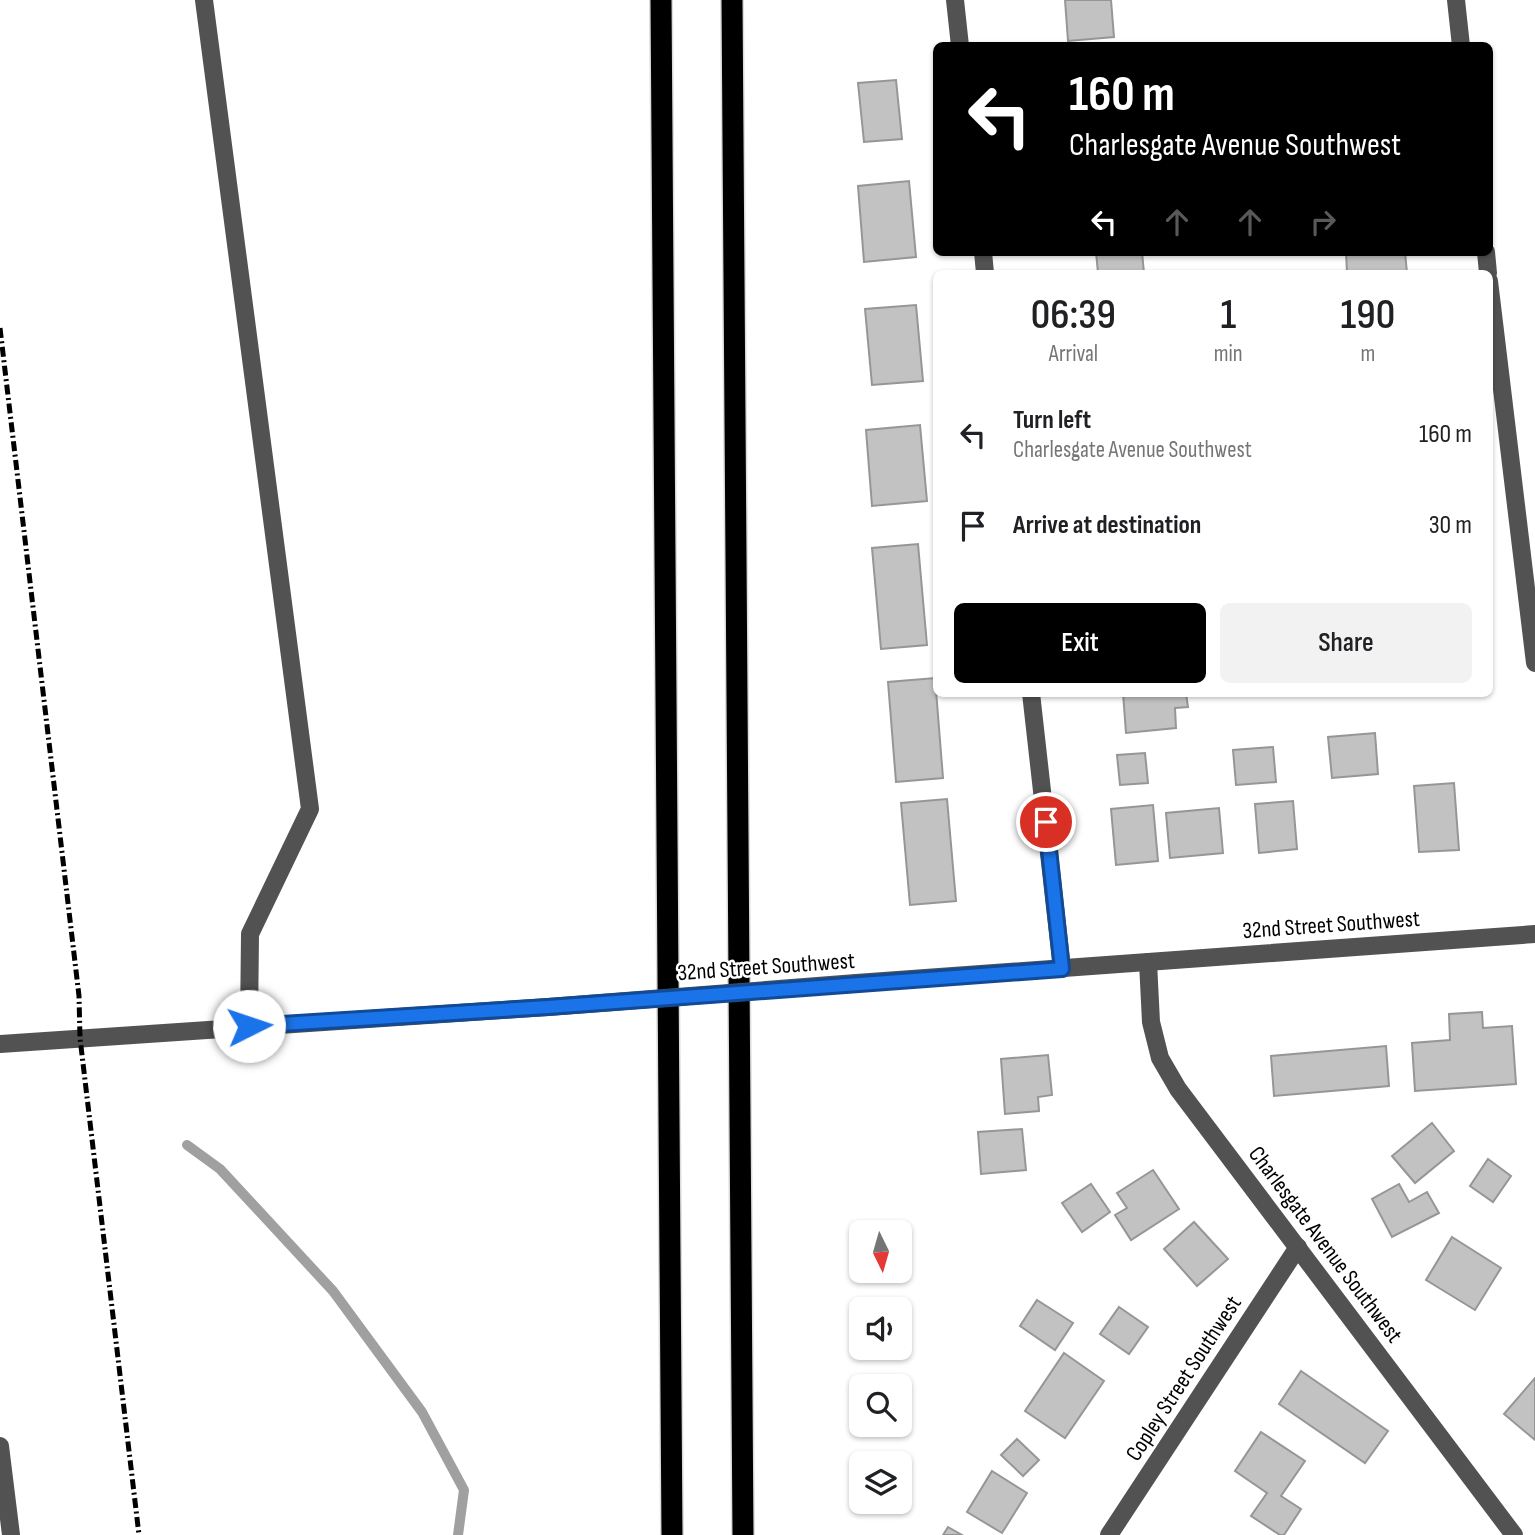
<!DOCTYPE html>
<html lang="en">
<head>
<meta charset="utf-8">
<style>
	body { margin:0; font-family:"Sofia Sans Condensed",sans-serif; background:#f2f2f2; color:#202124; height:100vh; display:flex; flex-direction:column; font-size:26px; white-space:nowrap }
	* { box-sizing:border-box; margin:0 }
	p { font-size:23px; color:#757577 }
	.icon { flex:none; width:38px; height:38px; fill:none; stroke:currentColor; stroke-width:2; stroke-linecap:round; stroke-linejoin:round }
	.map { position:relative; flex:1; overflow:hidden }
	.sheet { position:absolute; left:933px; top:270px; width:560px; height:427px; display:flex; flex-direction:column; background:#fff; border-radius:10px; box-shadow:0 2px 5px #0004 }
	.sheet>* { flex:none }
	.top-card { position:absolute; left:933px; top:42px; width:560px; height:214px; border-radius:10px; box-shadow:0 2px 5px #0004; background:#000; color:#fff; overflow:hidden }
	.needle { width:46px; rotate:175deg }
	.tools { position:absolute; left:849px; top:1220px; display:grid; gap:14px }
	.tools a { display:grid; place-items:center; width:63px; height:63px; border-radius:10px; background:#fff; box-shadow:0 2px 5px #0004; font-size:35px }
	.pin { position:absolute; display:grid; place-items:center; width:60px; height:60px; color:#fff; margin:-30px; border:4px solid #fff; border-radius:50%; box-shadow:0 2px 7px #0007 }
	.me { position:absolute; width:77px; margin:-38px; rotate:86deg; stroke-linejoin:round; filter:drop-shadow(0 0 5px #0008) }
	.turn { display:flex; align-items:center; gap:24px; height:147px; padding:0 21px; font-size:32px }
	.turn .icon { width:91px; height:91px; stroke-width:2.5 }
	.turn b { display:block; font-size:49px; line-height:60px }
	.lanes { display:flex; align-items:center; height:66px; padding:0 21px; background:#0003; justify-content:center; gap:35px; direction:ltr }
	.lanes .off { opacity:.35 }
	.eta { display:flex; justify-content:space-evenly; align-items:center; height:119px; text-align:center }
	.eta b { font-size:42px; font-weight:600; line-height:49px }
	.primary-button { display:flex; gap:14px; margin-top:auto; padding:14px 21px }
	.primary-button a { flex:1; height:80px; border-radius:10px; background:#000; color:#fff; font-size:28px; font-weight:600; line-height:80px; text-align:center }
	.primary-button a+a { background:#f2f2f2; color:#202124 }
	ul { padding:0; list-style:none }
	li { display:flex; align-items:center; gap:21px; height:91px; padding:0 21px }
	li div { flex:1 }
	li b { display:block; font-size:26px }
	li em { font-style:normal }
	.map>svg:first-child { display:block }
</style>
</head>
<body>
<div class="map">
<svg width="1535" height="1535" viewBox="0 0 1535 1535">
	<rect width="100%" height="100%" fill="#fff"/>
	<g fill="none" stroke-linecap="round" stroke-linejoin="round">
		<polyline stroke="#a0a0a0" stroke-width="10" points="187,1145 220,1169 333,1291 422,1412 464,1490 458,1535"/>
	</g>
	<g fill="#c2c2c2" stroke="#969696" stroke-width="2">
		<polygon points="1065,0 1111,0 1114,37 1068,41"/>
		<polygon points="896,80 902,139 864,142 858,83"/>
		<polygon points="909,181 916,257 864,262 858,186"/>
		<polygon points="1096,252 1142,252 1144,273 1098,273"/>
		<polygon points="1346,252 1405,252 1407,273 1347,273"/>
		<polygon points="916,305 923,381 872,385 865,309"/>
		<polygon points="920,425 927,501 872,506 866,430"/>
		<polygon points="918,544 927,645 881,649 872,548"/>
		<polygon points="935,678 943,778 896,782 888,682"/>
		<polygon points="1123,693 1186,693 1188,707 1175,708 1176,728 1126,733"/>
		<polygon points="1375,733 1378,774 1332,778 1328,737"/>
		<polygon points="1273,747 1276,782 1236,785 1233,750"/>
		<polygon points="1145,753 1148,783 1120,785 1117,755"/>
		<polygon points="1454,783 1459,850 1419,852 1414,786"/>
		<polygon points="947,799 956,901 910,905 901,803"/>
		<polygon points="1293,801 1297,849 1259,853 1255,804"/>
		<polygon points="1153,805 1158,861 1116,865 1111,809"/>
		<polygon points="1219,808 1223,853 1170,858 1166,813"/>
		<polygon points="1482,1012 1483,1028 1512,1026 1516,1084 1415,1091 1412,1043 1450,1040 1449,1014"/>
		<polygon points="1386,1046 1389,1086 1274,1096 1271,1056"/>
		<polygon points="1048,1055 1052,1095 1038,1097 1039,1111 1005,1114 1001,1059"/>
		<polygon points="1432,1123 1454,1151 1415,1183 1392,1156"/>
		<polygon points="1022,1129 1026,1170 981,1174 978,1132"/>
		<polygon points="1488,1159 1511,1176 1493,1202 1470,1186"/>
		<polygon points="1153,1170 1179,1209 1131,1240 1115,1215 1127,1208 1117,1193"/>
		<polygon points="1091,1184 1110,1212 1082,1232 1062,1203"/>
		<polygon points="1399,1184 1409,1202 1427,1192 1439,1213 1392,1237 1372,1199"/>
		<polygon points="1194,1222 1228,1259 1197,1286 1164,1249"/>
		<polygon points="1452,1237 1501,1268 1475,1310 1426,1280"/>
		<polygon points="1037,1300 1073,1323 1055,1350 1020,1326"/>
		<polygon points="1119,1307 1148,1327 1129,1354 1100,1334"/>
		<polygon points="1064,1353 1104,1381 1065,1438 1025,1411"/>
		<polygon points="1301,1371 1388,1431 1365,1463 1279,1404"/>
		<polygon points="1535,1378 1535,1440 1504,1414"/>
		<polygon points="1261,1432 1305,1461 1281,1496 1301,1509 1284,1535 1280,1535 1251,1516 1267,1493 1235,1471"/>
		<polygon points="1017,1439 1039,1460 1023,1476 1001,1455"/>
		<polygon points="992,1471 1027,1493 1002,1533 967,1512"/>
		<polygon points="948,1527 962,1535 943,1535"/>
	</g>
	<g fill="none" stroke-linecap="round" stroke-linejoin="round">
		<defs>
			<g id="highway">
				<polyline points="661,0 672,1535"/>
				<polyline points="732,0 743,1535"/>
			</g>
		</defs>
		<use href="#highway" stroke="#dbdbdb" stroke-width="24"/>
		<g stroke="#525252" stroke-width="18">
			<polyline points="204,0 310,809 250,934 249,1026"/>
			<polyline points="955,0 960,46"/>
			<polyline points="1456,0 1461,46"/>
			<polyline points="983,252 985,273"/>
			<polyline points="1486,252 1488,273"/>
			<polyline points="1489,281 1535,663"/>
			<polyline points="1031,693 1062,969"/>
			<polyline points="1148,962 1151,1022 1160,1058 1178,1089 1514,1535"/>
			<polyline points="856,983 1535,934"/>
			<polyline points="0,1044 548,1007"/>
			<polyline points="0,1446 11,1535"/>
			<polyline points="1109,1535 1298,1247"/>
		</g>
		<use href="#highway" stroke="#000" stroke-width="21"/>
		<polyline stroke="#000" stroke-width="5" stroke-dasharray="10 3.5 2 3.5" stroke-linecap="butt" points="0,328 79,996 80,1038 139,1535"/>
		<polyline stroke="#525252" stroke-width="18" points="548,1007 856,983"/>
	</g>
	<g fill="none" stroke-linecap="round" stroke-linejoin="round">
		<defs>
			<polyline id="route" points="249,1026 548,1007 1062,969 1046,822"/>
		</defs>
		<use href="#route" stroke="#114b97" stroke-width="18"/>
		<use href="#route" stroke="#1a73e8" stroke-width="12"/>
	</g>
	<g text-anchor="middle" stroke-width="5" stroke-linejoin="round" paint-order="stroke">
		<g font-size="23" fill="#000" stroke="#fff">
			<text transform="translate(1331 924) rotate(-4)" y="8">32nd Street Southwest</text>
			<text transform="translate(766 966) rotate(-4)" y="8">32nd Street Southwest</text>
			<text transform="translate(1326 1244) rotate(53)" y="8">Charlesgate Avenue Southwest</text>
			<text transform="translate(1183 1378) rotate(-57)" y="8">Copley Street Southwest</text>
		</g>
	</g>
</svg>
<div class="tools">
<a><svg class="needle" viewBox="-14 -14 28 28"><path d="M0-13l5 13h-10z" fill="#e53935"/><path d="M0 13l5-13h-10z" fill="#757577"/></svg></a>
<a><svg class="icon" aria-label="sound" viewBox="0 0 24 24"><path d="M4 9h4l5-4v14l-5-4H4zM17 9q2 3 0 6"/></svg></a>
<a><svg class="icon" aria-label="search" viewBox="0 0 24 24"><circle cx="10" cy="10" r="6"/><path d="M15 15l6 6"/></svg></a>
<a><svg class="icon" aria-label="layers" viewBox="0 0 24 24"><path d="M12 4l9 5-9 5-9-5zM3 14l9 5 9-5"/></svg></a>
</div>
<div class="pin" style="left:1046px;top:822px;background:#d93025"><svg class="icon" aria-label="arrive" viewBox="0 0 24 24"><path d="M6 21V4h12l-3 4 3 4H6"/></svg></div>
<svg class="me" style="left:249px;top:1026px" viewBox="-20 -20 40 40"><circle r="19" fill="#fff"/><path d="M0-13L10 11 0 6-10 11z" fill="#1a73e8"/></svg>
<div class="top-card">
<div class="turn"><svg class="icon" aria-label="left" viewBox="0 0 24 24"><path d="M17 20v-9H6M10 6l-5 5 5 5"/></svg><div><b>160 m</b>Charlesgate Avenue Southwest</div></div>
<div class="lanes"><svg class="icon" aria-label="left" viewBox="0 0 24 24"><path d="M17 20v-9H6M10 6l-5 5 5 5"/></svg><svg class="icon off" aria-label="ahead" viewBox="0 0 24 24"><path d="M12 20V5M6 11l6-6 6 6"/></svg><svg class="icon off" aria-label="ahead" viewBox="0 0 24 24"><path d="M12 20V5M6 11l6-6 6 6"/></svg><svg class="icon off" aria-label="right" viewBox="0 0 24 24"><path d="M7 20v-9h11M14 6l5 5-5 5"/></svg></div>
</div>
<section class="sheet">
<div class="eta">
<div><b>06:39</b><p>Arrival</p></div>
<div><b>1</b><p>min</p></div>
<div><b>190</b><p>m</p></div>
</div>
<ul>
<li><svg class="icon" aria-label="left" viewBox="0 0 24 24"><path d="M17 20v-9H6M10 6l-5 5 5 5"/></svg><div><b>Turn left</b><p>Charlesgate Avenue Southwest</p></div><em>160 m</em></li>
<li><svg class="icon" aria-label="arrive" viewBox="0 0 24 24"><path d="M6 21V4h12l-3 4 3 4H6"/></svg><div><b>Arrive at destination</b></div><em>30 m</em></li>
</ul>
<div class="primary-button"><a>Exit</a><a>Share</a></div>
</section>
</div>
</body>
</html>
